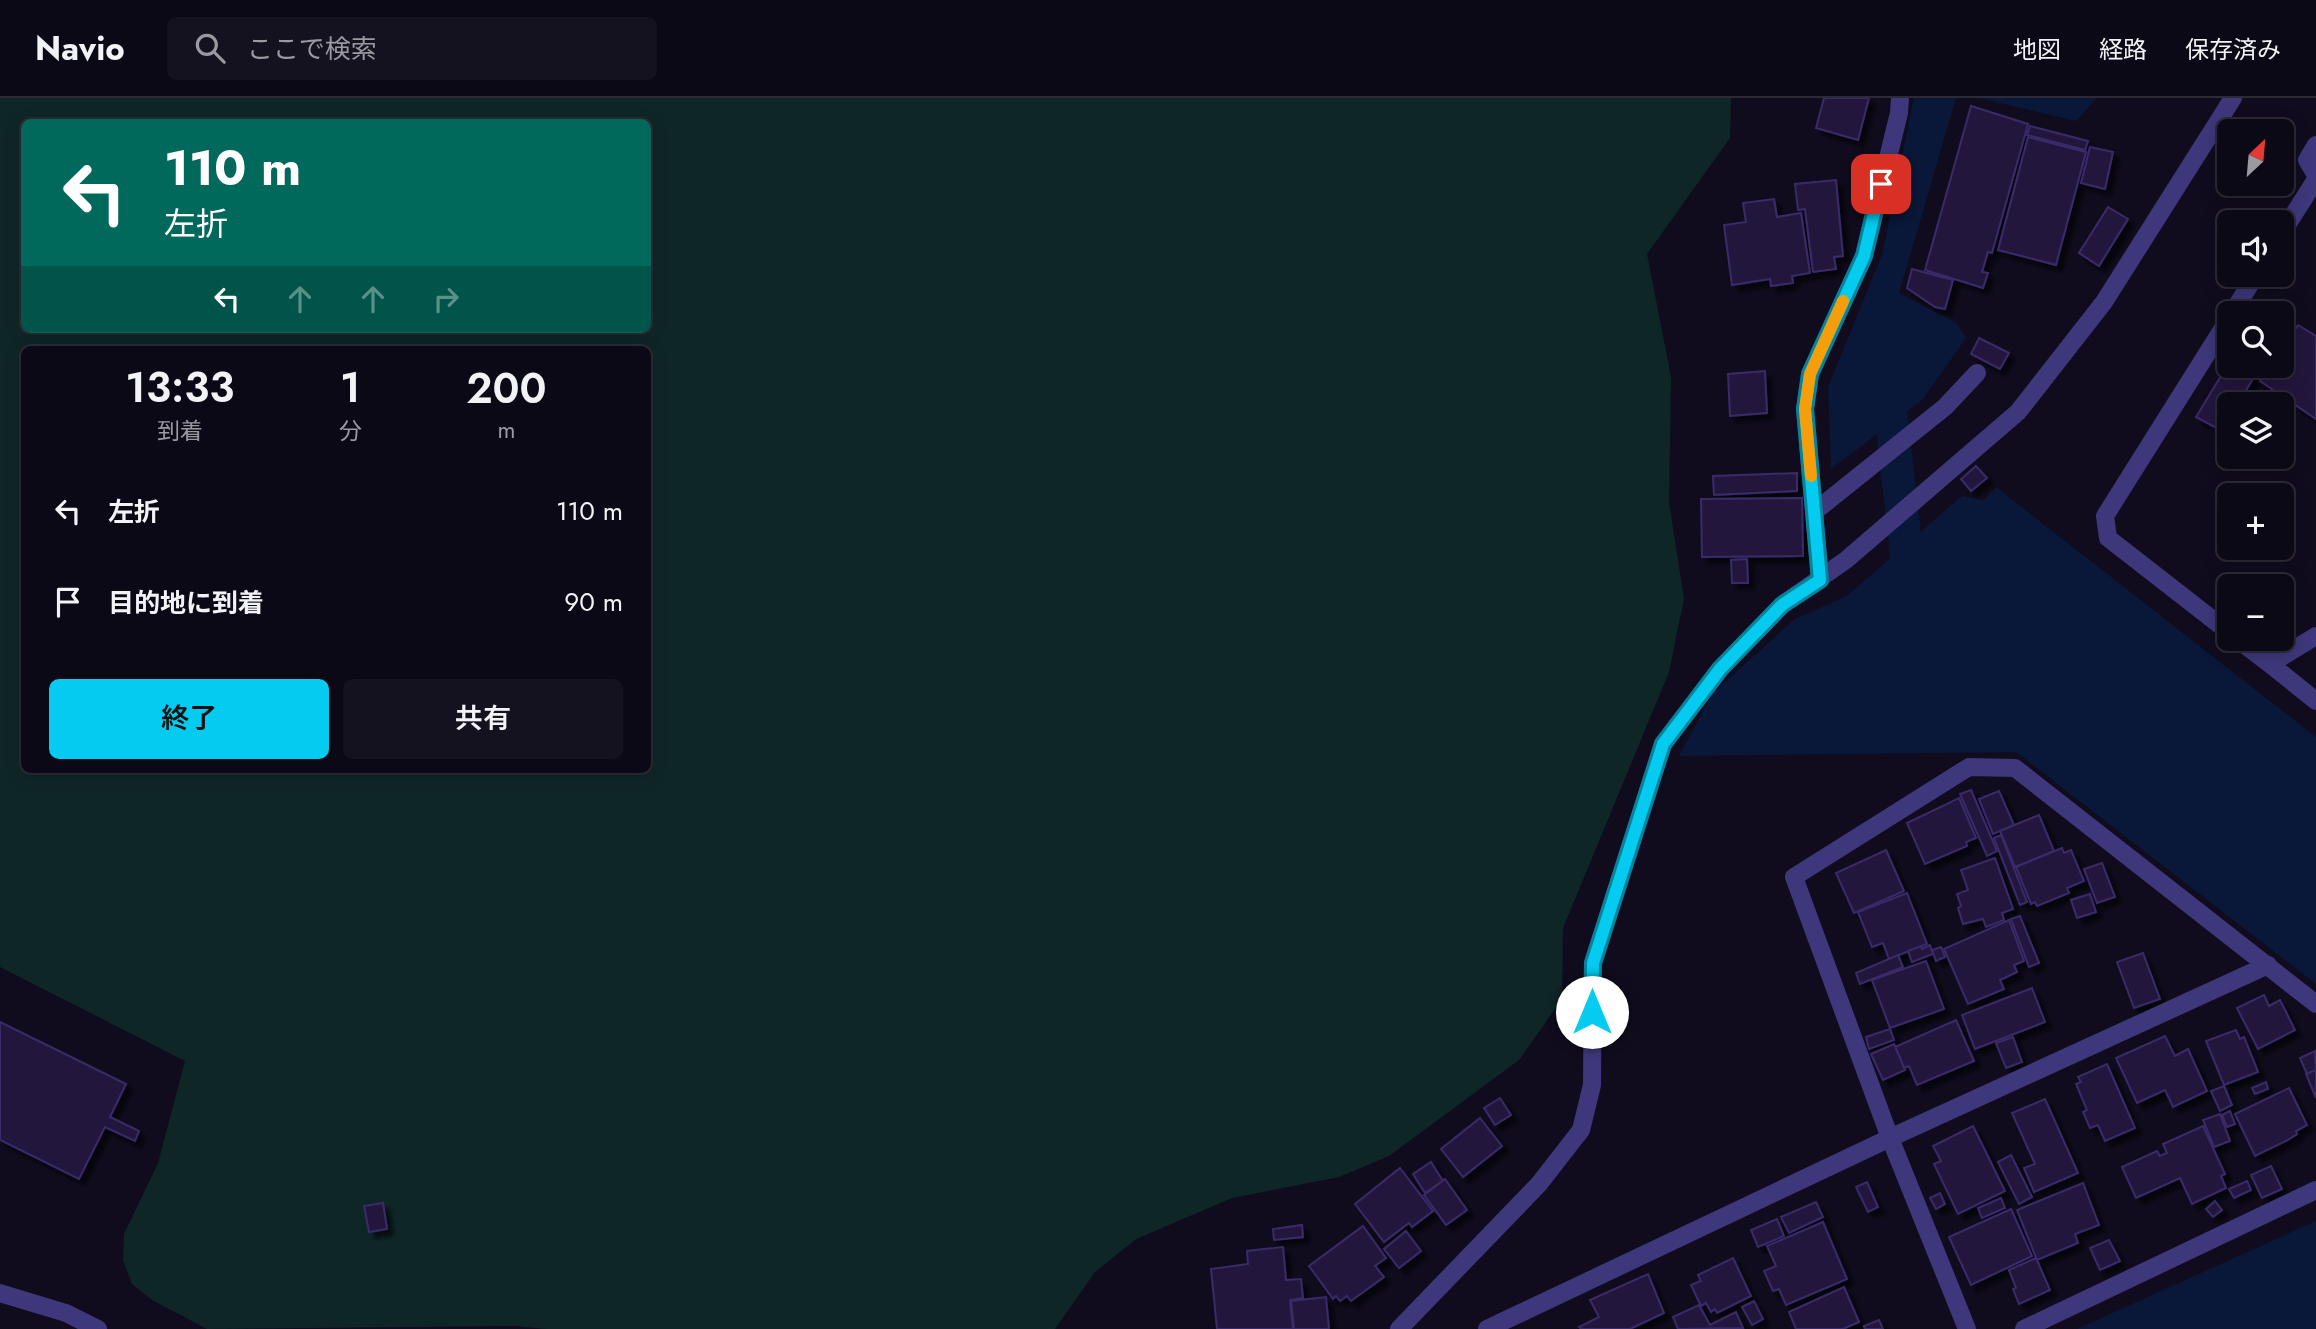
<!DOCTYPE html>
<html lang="ja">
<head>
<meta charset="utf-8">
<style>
	body { margin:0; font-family:Jost,"Noto Sans JP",sans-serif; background:#15121f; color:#f1f3f6; height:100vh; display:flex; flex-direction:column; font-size:26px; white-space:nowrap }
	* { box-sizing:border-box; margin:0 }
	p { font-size:23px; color:#9a9aa1 }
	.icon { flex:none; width:38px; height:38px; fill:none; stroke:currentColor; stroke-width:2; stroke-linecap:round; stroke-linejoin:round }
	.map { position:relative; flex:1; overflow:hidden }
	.drawer { position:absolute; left:21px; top:248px; width:630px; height:427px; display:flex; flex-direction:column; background:#0c0916; border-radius:10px; box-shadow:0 4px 18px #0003,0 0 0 2px #2c2a35 }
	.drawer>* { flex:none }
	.top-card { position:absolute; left:21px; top:21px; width:630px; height:214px; border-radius:10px; box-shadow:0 4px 18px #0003,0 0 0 2px #2c2a35; background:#00695c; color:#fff; overflow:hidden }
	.needle { width:46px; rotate:26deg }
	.fabs { position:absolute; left:2217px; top:21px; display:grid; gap:14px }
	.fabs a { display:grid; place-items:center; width:77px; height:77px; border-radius:10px; background:#0c0916; box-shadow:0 4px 18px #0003,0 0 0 2px #2c2a35; font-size:35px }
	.pin { position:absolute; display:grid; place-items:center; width:60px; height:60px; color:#fff; margin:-30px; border-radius:14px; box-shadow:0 4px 10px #0006 }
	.me { position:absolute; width:77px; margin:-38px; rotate:0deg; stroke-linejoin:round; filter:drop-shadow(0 0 5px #0008) }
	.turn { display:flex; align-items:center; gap:24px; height:147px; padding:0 28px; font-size:32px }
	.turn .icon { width:91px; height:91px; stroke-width:2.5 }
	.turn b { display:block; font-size:49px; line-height:60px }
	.lanes { display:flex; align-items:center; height:66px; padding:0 28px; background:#0003; justify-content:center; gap:35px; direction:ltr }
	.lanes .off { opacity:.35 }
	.eta { display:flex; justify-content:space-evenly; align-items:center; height:119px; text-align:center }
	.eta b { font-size:42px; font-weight:600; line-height:49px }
	.action { display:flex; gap:14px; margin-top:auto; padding:14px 28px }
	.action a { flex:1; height:80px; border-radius:10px; background:#04cbef; color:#111; font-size:28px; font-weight:600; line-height:80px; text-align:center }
	.action a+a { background:#15121f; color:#f1f3f6 }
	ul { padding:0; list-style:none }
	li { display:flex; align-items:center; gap:21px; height:91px; padding:0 28px }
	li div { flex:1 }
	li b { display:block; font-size:26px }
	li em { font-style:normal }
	header { display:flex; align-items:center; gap:42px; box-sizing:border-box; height:98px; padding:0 35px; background:#0c0916; border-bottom:2px solid #2c2a35 }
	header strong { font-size:33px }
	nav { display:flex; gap:38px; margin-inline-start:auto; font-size:24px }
	.search { width:490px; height:63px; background:#15121f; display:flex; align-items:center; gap:18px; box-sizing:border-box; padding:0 24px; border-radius:10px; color:#9a9aa1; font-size:26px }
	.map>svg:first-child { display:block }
</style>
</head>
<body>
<header>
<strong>Navio</strong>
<div class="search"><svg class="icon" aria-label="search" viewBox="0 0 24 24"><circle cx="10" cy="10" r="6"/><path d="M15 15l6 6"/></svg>ここで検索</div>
<nav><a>地図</a><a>経路</a><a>保存済み</a></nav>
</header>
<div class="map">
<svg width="2316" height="1231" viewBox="0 0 2316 1231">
	<defs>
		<filter id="shadow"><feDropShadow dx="6" dy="6" stdDeviation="2" flood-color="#0009"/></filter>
	</defs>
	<rect width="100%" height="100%" fill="#100c1d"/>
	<path fill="#0f2627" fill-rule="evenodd" d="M0,0H1731L1730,40L1647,156L1671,279L1669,404L1684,501L1669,574L1563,830L1562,901L1519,962L1389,1058L1339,1079L1232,1100L1136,1141L1095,1174L1055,1231H546L515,1228L207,1231L152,1202L132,1186L123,1162L124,1136L158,1065L185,963L0,869ZM24,24H648V231H24ZM24,252H648V672H24Z"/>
	<g fill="#091839">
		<polygon points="1914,0 1956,0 1899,195 1955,224 1966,240 1922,302 1831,371 1828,289 1882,157"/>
		<polygon points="1979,0 2097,0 2076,23"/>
		<polygon points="1996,389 2316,639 2316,886 2016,654 1679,658 1713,595 1795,521 1847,498 1962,398 1984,402"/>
		<polygon points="2316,1123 2316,1231 2077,1231"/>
	</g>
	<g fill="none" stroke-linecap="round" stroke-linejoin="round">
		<polyline stroke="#091839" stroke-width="33" points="1887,281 1910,486 1915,490"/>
	</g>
	<g fill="#22183e" stroke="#3a2b69" stroke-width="2" filter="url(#shadow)">
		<polygon points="1824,0 1869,0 1858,42 1816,30"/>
		<polygon points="1971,8 2028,26 1992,155 1988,154 1982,174 1988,175 1983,190 1925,172"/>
		<polygon points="2030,28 2088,43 2085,52 2027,37"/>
		<polygon points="2028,39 2086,54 2056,167 1998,152"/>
		<polygon points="2090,49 2113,54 2105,91 2081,85"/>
		<polygon points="1836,82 1843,158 1834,159 1836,171 1813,174 1805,111 1798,112 1795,86"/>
		<polygon points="1774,101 1777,119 1801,115 1810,175 1792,178 1793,185 1771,188 1770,181 1732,187 1724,127 1746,124 1743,105"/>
		<polygon points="2108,109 2128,121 2099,168 2079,155"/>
		<polygon points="1912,171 1953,182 1945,211 1935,209 1907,190"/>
		<polygon points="2267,203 2283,211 2281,215 2260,215"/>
		<polygon points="2298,227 2316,238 2316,321 2260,283 2271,268 2282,268 2282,251"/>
		<polygon points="1979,240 2009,255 2000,271 1971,256"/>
		<polygon points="2230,263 2230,268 2251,268 2258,272 2238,306 2230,306 2230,321 2222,333 2196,319"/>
		<polygon points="1765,273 1767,315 1730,318 1728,276"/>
		<polygon points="1976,368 1987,380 1971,393 1961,381"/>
		<polygon points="1797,375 1797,393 1714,397 1713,378"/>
		<polygon points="1802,400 1803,458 1702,459 1701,401"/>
		<polygon points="1747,461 1748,485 1732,485 1731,462"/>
		<polygon points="1971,692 1997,753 1987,758 1960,696"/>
		<polygon points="1999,693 2014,727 1993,736 1979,701"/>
		<polygon points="1959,700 1976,740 1966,744 1967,748 1925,766 1907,725"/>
		<polygon points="2039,717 2054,753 2015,769 2000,733"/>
		<polygon points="2001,737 2027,804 2020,807 1994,740"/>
		<polygon points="2062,750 2064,755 2071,752 2084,783 2067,790 2069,795 2037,808 2035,804 2031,806 2016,769"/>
		<polygon points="1886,752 1904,793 1854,815 1836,775"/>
		<polygon points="1995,760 2013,811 2002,815 2004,822 1986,829 1983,821 1963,826 1958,810 1961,808 1957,796 1968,792 1961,772"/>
		<polygon points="2102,765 2115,799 2097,805 2084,771"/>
		<polygon points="1907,795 1927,846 1889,861 1883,845 1872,849 1858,814"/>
		<polygon points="2090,796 2096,814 2077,820 2071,802"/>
		<polygon points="2020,818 2039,865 2029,869 2011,821"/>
		<polygon points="2009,822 2024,863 2014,867 2017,874 2000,882 2004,891 1968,906 1944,851"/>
		<polygon points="1930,847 1933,856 1912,864 1908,853 1921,848 1922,851"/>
		<polygon points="1941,849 1945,859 1936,863 1932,852"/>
		<polygon points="2143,855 2160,901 2134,910 2117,864"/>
		<polygon points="1898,857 1903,869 1860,886 1856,875"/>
		<polygon points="1926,863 1944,911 1890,930 1872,882"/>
		<polygon points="2032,890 2045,924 1975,951 1962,917"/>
		<polygon points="2264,897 2269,908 2280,902 2295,932 2258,951 2237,910"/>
		<polygon points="1956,922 1974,963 1917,987 1909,968 1904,970 1895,949"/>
		<polygon points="0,924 126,986 110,1019 139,1033 135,1043 105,1029 79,1081 0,1042"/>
		<polygon points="1890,931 1894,942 1869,951 1866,939"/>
		<polygon points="2236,932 2240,941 2244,939 2258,974 2224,987 2206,943"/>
		<polygon points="2165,938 2175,958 2188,951 2207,993 2173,1009 2165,992 2137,1005 2116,960"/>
		<polygon points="2013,939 2022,964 2006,970 1996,945"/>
		<polygon points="1894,946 1905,972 1883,982 1871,956"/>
		<polygon points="2315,953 2316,972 2307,976 2300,960"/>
		<polygon points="2107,966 2135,1030 2105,1043 2098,1027 2090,1030 2083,1014 2087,1012 2076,986 2081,984 2078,979"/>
		<polygon points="2316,972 2316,1000 2306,976"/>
		<polygon points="2266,984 2268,991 2255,996 2252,990"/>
		<polygon points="2224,988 2232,1007 2220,1013 2211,993"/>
		<polygon points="2289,990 2307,1027 2296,1033 2297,1036 2288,1042 2255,1058 2235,1016"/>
		<polygon points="1500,1000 1511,1017 1495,1027 1484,1010"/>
		<polygon points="2045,1001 2078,1075 2034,1094 2024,1070 2035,1066 2012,1015"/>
		<polygon points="2230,1013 2235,1026 2227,1029 2222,1017"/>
		<polygon points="2220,1016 2230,1043 2214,1049 2203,1022"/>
		<polygon points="1480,1020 1502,1048 1463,1079 1441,1051"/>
		<polygon points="1973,1028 2005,1093 1958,1116 1934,1066 1941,1063 1933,1048"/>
		<polygon points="2203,1028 2225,1076 2221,1078 2226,1090 2192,1106 2180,1080 2136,1100 2122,1069 2157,1053 2160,1058 2167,1055 2163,1046"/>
		<polygon points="2011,1057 2032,1099 2019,1106 1998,1064"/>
		<polygon points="1431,1064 1443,1083 1425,1095 1413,1076"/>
		<polygon points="2271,1068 2282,1091 2262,1100 2251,1077"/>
		<polygon points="1400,1070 1433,1113 1412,1129 1409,1125 1384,1144 1355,1106"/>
		<polygon points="1445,1081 1467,1112 1446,1127 1424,1097"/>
		<polygon points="2247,1083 2251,1092 2234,1100 2229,1091"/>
		<polygon points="1867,1084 1878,1109 1868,1114 1856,1089"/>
		<polygon points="2083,1085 2099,1127 2075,1136 2078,1145 2037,1162 2017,1112"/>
		<polygon points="1940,1095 1945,1106 1936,1111 1930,1100"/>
		<polygon points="2001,1100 2005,1110 1982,1120 1978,1110"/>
		<polygon points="2215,1103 2222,1112 2213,1119 2206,1111"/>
		<polygon points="1816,1104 1823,1119 1789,1135 1781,1119"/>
		<polygon points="383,1105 387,1131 369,1134 364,1108"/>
		<polygon points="2011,1111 2032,1158 1971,1187 1949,1139"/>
		<polygon points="1777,1121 1784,1138 1758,1149 1751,1132"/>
		<polygon points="1823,1124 1847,1181 1786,1207 1779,1191 1773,1193 1764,1173 1776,1168 1767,1148"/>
		<polygon points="1302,1127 1303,1139 1274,1142 1273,1131"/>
		<polygon points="1363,1128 1386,1160 1375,1168 1384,1179 1351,1203 1347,1198 1340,1203 1336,1198 1333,1201 1309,1168"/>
		<polygon points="1406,1133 1421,1153 1399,1170 1384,1151"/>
		<polygon points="2109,1142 2120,1163 2100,1172 2090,1150"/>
		<polygon points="1283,1149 1286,1182 1301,1181 1303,1200 1290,1202 1293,1231 1217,1231 1211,1171 1248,1166 1247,1153"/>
		<polygon points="1733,1160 1751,1198 1717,1215 1715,1211 1711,1214 1706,1205 1701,1208 1691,1187 1701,1183 1698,1177"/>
		<polygon points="2036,1160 2050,1192 2019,1206 2013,1191 2016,1190 2009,1172"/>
		<polygon points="1648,1176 1664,1215 1630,1231 1581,1231 1579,1229 1599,1219 1590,1202"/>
		<polygon points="1844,1189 1859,1224 1843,1231 1796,1231 1789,1214"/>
		<polygon points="1326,1199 1329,1231 1294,1231 1291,1203"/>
		<polygon points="1754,1203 1763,1221 1752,1227 1742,1209"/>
		<polygon points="1699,1207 1710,1227 1736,1214 1743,1230 1678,1231 1673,1219"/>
		<polygon points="1879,1222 1883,1231 1865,1231 1864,1228"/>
	</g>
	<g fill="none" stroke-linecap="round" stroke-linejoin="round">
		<polyline stroke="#3e377b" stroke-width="18" points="1814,414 1945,309 1977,275"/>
		<g stroke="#3e377b" stroke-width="18">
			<polyline points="2316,47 2307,62 2316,77"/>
			<polyline points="2282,135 2316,81"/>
			<polyline points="2232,215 2256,177"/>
			<polyline points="2230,219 2105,418 2108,440 2230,535"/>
			<polyline points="1820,482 1805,311 1810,276 1864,158 1899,15 1900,0"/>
			<polyline points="2237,541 2270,566"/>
			<polyline points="1399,1231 1539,1086 1581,1032 1592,987 1593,865 1663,646 1720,571 1782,507 1846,462 2018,314 2104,204 2233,0"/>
			<polyline points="1487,1231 1890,1040 2268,867"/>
			<polyline points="1967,1231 1890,1040 1794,779 1969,669 2015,670 2316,906"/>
			<polyline points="2024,1231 2316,1092"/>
		</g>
		<g stroke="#3e377b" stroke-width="18">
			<polyline points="2316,538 2270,566 2316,603"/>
			<polyline points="0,1195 66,1215 98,1231"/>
		</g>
	</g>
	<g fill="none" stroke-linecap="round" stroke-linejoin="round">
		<defs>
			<polyline id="route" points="1592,914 1593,865 1663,646 1720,571 1782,507 1820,482 1805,311 1810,276 1864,158 1881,86"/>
		</defs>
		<use href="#route" stroke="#03849b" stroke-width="18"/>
		<use href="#route" stroke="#04cbef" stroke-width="12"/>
		<polyline stroke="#f59e0b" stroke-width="12" points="1811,378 1805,311 1810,276 1843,203"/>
	</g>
</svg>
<div class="fabs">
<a><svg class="needle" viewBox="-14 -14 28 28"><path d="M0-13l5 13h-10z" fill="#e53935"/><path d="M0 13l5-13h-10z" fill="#9a9aa1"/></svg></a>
<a><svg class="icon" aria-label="sound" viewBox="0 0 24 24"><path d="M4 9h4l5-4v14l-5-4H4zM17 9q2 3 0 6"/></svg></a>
<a><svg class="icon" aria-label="search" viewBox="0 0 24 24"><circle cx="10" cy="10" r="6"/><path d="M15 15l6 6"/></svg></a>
<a><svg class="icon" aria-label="layers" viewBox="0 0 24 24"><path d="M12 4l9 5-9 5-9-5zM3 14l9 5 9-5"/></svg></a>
<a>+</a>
<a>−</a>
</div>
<div class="pin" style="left:1881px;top:86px;background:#d93025"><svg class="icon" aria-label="arrive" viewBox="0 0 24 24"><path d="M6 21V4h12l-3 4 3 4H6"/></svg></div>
<svg class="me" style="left:1592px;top:914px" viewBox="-20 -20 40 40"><circle r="19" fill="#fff"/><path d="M0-13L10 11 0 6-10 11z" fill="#04cbef"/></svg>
<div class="top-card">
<div class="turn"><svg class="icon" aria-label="left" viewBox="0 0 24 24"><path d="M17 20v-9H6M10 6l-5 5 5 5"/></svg><div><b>110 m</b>左折</div></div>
<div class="lanes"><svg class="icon" aria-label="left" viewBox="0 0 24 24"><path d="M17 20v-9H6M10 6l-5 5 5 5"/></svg><svg class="icon off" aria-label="ahead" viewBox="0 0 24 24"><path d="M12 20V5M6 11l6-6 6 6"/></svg><svg class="icon off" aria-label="ahead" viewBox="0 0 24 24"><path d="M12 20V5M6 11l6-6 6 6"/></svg><svg class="icon off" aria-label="right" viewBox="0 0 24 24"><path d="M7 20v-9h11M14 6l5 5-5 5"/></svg></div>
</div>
<section class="drawer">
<div class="eta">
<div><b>13:33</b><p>到着</p></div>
<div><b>1</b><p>分</p></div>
<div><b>200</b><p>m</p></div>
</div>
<ul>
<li><svg class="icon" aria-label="left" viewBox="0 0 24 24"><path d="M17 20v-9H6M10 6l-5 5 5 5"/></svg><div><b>左折</b></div><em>110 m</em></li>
<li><svg class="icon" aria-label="arrive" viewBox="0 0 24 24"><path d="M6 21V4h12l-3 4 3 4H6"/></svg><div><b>目的地に到着</b></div><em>90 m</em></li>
</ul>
<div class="action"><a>終了</a><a>共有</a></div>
</section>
</div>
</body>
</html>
